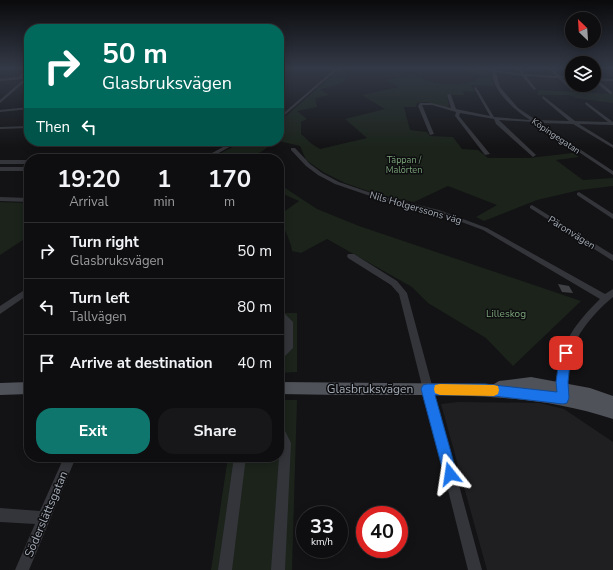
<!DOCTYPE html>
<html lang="en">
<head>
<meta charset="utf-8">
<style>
	body { margin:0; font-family:"Nunito Sans",sans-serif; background:#171719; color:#f1f3f6; height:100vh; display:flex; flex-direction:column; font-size:15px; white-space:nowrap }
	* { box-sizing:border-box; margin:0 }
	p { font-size:13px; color:#9b9c9f }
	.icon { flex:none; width:22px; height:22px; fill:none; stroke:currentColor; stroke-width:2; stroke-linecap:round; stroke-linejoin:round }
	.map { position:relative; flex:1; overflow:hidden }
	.details { position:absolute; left:24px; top:154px; width:260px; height:308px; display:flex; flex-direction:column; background:#0e0e10; border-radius:16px; box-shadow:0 2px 10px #0003,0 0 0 1px #2e2e30 }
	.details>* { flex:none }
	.guide { position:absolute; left:24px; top:24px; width:260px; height:122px; border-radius:16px; box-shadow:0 2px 10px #0003,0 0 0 1px #2e2e30; background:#00695c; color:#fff; overflow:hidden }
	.needle { width:26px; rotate:335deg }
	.controls { position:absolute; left:565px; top:12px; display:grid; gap:8px }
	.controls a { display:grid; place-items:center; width:36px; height:36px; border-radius:50%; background:#0e0e10; box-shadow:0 2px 10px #0003,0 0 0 1px #2e2e30; font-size:20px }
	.speed { position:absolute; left:296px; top:506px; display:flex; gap:8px; font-size:20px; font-weight:700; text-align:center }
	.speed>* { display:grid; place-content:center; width:52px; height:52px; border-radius:50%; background:#0e0e10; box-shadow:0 2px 10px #0003,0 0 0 1px #2e2e30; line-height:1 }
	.speed small { font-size:10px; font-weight:400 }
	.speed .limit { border:6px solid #d22; background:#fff; color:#111 }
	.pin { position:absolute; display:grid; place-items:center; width:34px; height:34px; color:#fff; margin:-17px; border-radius:8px; box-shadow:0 2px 6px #0006 }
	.me { position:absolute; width:44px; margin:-22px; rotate:345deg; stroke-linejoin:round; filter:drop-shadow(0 0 3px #0008) }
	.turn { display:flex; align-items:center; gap:14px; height:84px; padding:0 12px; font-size:18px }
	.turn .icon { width:52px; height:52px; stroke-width:2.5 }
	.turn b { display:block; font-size:28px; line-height:34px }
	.then { display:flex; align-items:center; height:38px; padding:0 12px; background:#0003; gap:8px; font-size:15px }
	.eta { display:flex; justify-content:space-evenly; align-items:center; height:68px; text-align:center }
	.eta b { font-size:24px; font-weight:700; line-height:28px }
	.cta { display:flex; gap:8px; margin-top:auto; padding:8px 12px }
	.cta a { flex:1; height:46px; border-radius:16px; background:#0f766e; color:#fff; font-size:16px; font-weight:700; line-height:46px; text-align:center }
	.cta a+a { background:#171719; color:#f1f3f6 }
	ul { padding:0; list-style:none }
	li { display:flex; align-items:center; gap:12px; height:56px; padding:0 12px; border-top:1px solid #2e2e30 }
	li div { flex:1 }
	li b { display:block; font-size:15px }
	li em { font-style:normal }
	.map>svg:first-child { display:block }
</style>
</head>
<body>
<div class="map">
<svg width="613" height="570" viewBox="0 0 613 570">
	<rect width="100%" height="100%" fill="#131315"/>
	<polygon fill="#1f1f22" points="458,402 540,403 564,409 613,442 613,570 487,570 441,404"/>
	<g fill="#1b231b">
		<path d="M341,68H354L339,71L348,76C344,86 329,87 320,89L329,95L315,98L317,107L297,111L307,119L301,122V134L312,144L320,149L367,138L345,119L385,109L362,95L399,87L386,80C395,79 408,74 417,76C422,77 426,81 431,82C444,85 473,87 481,76L466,70L452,68H471L490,73L494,86L471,85L475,92L463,91L464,95H447L449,106L448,107L426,102L417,103L416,107H404L410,130L427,132L430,136L453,137L462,149L478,150L488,158H529L573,153L579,157L556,160L583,180L613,178V186L580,190L537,200L484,221L476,217L497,205L448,186L414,202L379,195L345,183L323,172L306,160L300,146L279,141V122Z"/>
		<polygon points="539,90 613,94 613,103 577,98 569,95 537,95"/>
		<polygon points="244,141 277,141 274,142 261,152 249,156 250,159 210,159"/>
		<path d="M279,184L317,209L359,226L581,301L513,366L486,338L428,303L412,287L327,239L301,253L292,251C290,236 279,223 279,209L285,211L299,201L279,192Z"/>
		<polygon points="0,202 29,203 29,236 0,255"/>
		<polygon points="279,313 297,313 297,372 279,373"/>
		<polygon points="279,400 297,400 292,570 211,570 228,457 279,457"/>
	</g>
	<polygon fill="#3f4145" points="558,284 569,286 573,293 562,292"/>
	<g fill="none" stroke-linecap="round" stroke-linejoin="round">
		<g fill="#34353a" fill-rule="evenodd">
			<polygon points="15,68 14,69 0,71 0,69"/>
			<polygon points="28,68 29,68 29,71 22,77 25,78 29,75 29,78 0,103 0,100 24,79 0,81 0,79 18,77"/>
			<polygon points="336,68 339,68 279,120 279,117"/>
			<path d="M473,68L492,70V68H496V70L521,74L517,68H520L524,74L556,76L549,68H552L560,76L572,77V79L562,78L573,89L572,91L558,78L526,76L536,89L534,90L522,76L496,72L500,87L518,108L536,120L569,121L542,98L543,96L575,121L608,122L585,104L586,102L613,122V125L579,124L613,145V148L573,124L540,123L613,171V175L534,122L499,120L535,154L536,155L533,157L496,124L494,119L460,113L459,116L490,154L485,155L455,116L456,112L432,105H422L434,134L430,135L418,106L420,103H432L451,108L447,95L449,94L451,95L456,109L490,116L474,88L476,87L494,117L530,120C515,110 492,91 492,72Z"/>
			<polygon points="594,78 613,79 613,81 599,81 612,92 612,94 610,94 594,81"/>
			<polygon points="29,107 29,109 0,112 0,110"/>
			<polygon points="29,126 29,128 0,129 0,127"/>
			<polygon points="162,141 166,141 162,145 160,144"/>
			<polygon points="234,141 240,141 208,159 201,159"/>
			<path d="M291,148H295L310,164L322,173L339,182L380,196L439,210L487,228L605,294L613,289V297C596,311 577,332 571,354C567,367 567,381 568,394L567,397L563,399L559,397C557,392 557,385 557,379C558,346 577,321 600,299L483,230L435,212L376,198L335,184L318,175L306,166L291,150Z"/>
			<rect x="0" y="160" width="29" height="4"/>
			<rect x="0" y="167" width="29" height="4"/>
			<polygon points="579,192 613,214 613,219 577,195 577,193"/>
			<polygon points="0,197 29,198 29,202 0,201"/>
			<polygon points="532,205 613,255 613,261 530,208 530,206"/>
			<polygon points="348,254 354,254 397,281 407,293 482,570 468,570 399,294 391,285 348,258 347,256"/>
			<polygon points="29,287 29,294 0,314 0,306"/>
			<polygon points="279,310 282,311 293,322 293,348 282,359 279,360 279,350 283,346 285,323 279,318"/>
			<polygon points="279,425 283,427 291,443 285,570 271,570 279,457"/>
			<polygon points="64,457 76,457 29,570 15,570 35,524 0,522 0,508 40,511"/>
			<polygon points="234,457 246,457 232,570 218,570"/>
		</g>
		<g fill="#4f5259" fill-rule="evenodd">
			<path d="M531,377L590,388L613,396V419C544,396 475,395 403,395C362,395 320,395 279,394V382L494,384L499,381Z"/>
			<polygon points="29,382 29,394 0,395 0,383"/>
		</g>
	</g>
	<linearGradient id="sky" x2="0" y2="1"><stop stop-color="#0a0a0c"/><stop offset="0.46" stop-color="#333946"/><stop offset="1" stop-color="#333946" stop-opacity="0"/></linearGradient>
	<rect width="613" height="148" fill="url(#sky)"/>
	<polygon fill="#1a73e8" stroke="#114b97" points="566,348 569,349 571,353 568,382 569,398 567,403 563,404 485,395 435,395 457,474 455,479 450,481 445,479 421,389 423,385 427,384 485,384 557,392 556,382 560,353 562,349"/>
	<polygon fill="#f59e0b" points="440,384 494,385 498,386 499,390 498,394 494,396 440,395 435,393 434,389 435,385"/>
	<g text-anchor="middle" stroke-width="3" stroke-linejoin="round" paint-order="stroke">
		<g font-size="9" fill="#a3abb6" stroke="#0e0e10">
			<text transform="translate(556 136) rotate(34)" y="3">Köpingegatan</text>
		</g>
		<g font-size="9" fill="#7aa379" stroke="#0e0e10">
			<text x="404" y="163">Täppan /<tspan x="404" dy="10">Malörten</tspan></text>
		</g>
		<g font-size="10" fill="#a3abb6" stroke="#0e0e10">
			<text transform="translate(416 207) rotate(16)" y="4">Nils Holgerssons väg</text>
			<text transform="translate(572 232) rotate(32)" y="4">Päronvägen</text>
		</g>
		<g font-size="10" fill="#7aa379" stroke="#0e0e10">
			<text x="506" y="317">Lilleskog</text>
		</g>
		<g font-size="12" fill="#a3abb6" stroke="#0e0e10">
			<text x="370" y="393">Glasbruksvägen</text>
			<text transform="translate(46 514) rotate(-67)" y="4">Söderslättsgatan</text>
		</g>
	</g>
</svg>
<div class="controls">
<a><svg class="needle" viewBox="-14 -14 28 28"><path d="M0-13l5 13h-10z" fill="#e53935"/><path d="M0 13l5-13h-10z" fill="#9b9c9f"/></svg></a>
<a><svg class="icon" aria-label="layers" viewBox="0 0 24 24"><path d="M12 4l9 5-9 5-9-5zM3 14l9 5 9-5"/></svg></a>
</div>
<div class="speed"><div>33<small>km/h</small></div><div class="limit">40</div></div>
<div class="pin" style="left:566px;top:353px;background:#d93025"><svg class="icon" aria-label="arrive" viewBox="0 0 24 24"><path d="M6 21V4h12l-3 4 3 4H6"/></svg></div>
<svg class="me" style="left:450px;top:474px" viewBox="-20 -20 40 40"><path d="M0-17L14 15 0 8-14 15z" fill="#1a73e8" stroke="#fff" stroke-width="4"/></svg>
<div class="guide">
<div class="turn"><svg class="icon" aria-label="right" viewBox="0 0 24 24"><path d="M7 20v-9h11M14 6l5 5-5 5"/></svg><div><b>50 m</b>Glasbruksvägen</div></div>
<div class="then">Then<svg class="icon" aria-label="left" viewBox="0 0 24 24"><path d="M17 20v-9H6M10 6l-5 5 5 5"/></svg></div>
</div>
<section class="details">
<div class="eta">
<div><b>19:20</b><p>Arrival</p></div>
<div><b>1</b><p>min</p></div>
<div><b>170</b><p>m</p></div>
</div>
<ul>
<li><svg class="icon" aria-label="right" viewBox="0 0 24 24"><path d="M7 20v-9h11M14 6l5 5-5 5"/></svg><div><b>Turn right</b><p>Glasbruksvägen</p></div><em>50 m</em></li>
<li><svg class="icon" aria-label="left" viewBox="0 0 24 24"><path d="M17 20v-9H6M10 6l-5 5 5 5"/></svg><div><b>Turn left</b><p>Tallvägen</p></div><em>80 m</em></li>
<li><svg class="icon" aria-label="arrive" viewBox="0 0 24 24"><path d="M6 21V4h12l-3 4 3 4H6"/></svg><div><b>Arrive at destination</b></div><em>40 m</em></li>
</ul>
<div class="cta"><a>Exit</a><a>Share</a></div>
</section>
</div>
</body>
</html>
